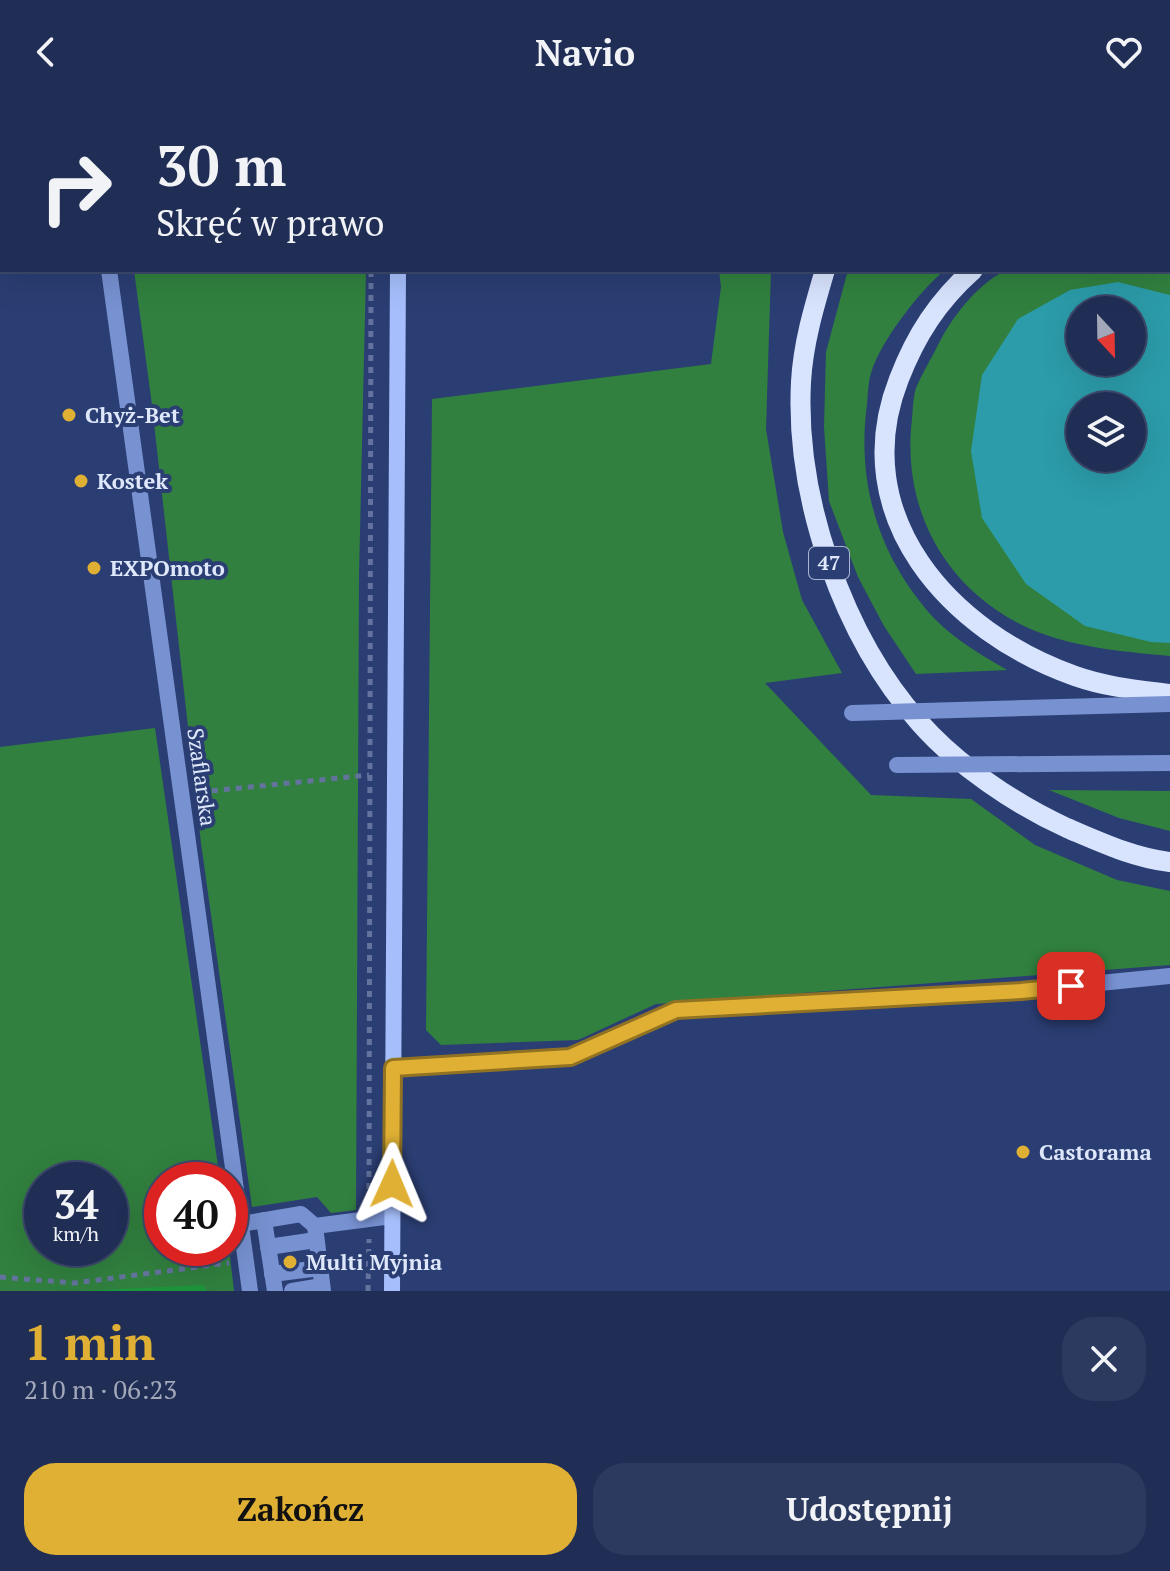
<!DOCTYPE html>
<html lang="pl">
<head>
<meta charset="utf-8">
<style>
	body { margin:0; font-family:"PT Serif",serif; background:#2d3a60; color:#f1f3f6; height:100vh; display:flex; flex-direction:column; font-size:30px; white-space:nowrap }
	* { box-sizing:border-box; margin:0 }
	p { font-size:26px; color:#a2a8b9 }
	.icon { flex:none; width:44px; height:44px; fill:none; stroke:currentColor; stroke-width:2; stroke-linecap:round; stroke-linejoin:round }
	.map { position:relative; height:1187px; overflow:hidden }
	.drawer { display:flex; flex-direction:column; background:#202e56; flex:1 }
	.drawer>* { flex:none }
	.guide { position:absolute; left:0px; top:0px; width:1170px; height:168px; box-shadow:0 8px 32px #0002,0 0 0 2px #3d4a6c; background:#202e56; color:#f1f3f6; overflow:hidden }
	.needle { width:52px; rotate:158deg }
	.fabs { position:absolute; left:1066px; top:192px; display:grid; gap:16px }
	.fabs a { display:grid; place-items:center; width:80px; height:80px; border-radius:50%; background:#202e56; box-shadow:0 8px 32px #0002,0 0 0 2px #3d4a6c; font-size:40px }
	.speed { position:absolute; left:24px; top:1058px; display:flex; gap:16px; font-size:40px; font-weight:700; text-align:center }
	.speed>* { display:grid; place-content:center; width:104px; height:104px; border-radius:50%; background:#202e56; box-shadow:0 8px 32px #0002,0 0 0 2px #3d4a6c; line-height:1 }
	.speed small { font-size:20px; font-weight:400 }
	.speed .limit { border:12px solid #d22; background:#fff; color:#111 }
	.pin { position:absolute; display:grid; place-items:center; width:68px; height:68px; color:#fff; margin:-34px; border-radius:16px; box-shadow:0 4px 12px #0006 }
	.me { position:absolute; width:88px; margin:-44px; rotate:1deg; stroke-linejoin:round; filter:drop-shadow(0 0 6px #0008) }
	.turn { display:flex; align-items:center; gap:28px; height:168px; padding:0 24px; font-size:36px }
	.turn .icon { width:104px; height:104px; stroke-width:2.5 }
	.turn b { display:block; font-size:56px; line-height:68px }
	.round { display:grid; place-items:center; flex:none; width:84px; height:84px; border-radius:32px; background:#2d3a60 }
	.head { display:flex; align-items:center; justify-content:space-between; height:136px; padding:0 24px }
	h1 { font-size:48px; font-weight:600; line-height:60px; color:#dfb034 }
	.button { display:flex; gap:16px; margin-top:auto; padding:16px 24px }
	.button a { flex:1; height:92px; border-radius:32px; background:#dfb034; color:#111; font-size:32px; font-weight:600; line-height:92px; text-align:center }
	.button a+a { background:#2d3a60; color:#f1f3f6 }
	header { display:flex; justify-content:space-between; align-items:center; height:104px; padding:0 24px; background:#202e56; font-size:36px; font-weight:600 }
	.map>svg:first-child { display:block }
</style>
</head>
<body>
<header><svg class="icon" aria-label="back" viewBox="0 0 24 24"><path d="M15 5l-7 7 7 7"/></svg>Navio<svg class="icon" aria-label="heart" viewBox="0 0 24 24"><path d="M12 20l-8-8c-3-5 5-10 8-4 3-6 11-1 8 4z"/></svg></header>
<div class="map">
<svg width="1170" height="1187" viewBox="0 0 1170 1187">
	<rect width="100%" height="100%" fill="#2b3e73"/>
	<g fill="#31803f" fill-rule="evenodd">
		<polygon points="930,0 1170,0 1170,107 1168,2 929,2"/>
		<path d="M1168,146L1170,147V552C1110,546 1047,542 995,505C932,461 903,390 912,315C913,305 913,293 916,284C922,270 931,255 938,241C952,213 978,179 1007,166H1168ZM1080,206H1132V258H1080ZM1080,302H1132V354H1080Z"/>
		<polygon points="134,166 366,166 359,471 356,1106 331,1109 317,1093 252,1103 201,739 152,301"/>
		<polygon points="719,166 771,166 766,325 783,428 802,496 842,569 765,579 871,691 971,695 1035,741 1117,776 1170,787 1170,861 656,900 578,936 441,941 426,926 432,295 711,260 721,183"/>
		<path d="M848,166H945C920,186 880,238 871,269C868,279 868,290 867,300C857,375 876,445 925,504C947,531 978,549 1007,566L916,570L884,522L858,473L829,397L824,323L826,248Z"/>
		<path d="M155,624L220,1076H162V1144H229L234,1187H0V643ZM42,1076H110V1144H42Z"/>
		<polygon points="1049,686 1170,687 1170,727 1119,714"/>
	</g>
	<polygon fill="#1d953c" points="204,1181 206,1187 78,1187"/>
	<path fill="#2c9caa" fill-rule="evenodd" d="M1118,178L1170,191V539L1151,538L1085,522L1026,480L982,414L971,347L982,271L1018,215L1070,186ZM1080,206H1132V258H1080ZM1080,302H1132V354H1080Z"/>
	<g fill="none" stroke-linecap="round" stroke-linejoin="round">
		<g stroke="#63739d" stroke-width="5" stroke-dasharray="6 6" stroke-linecap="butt">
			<polyline points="373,2 373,0"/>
			<polyline points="200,688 369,671"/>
			<polyline points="369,1097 371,166"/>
			<polyline points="0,1173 74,1179 229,1159"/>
			<polyline points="368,1187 369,1135"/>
		</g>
		<g stroke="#7791d1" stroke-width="16">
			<polyline points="393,964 570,953 676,906 1021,887 1170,872"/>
			<polyline points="264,1116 275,1187"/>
			<polyline points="241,1120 301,1110 315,1122"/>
			<polyline points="268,1143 316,1136"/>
			<polyline points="272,1170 320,1164"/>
			<polyline points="292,1187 322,1182"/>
			<polyline points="323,1187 315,1122 392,1112"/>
		</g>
		<g stroke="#7791d1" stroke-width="16">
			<polyline points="86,0 86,2"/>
			<polyline points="109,166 250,1187"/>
		</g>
		<g stroke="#a6bffc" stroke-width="16">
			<polyline points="399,2 399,0"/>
			<polyline points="392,1187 398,166"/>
		</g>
		<g stroke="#d8e3fe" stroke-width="20">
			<polyline points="900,2 901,0"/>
			<polyline points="1168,128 1170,129"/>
			<path d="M825,166C814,203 803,240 801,278C795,394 843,533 920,619C957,661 1016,701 1067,724C1100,738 1134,754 1170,758"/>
			<path d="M973,166C938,197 916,231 899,275C845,412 950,528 1075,572C1106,583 1138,586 1170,590"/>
		</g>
		<g stroke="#7791d1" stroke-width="16">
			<polyline points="852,609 1170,600"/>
			<polyline points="897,661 1170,659"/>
		</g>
	</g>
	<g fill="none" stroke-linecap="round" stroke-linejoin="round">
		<defs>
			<polyline id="route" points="392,1080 393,964 570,953 676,906 1021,887 1071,882"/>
		</defs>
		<use href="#route" stroke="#917222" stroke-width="20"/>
		<use href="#route" stroke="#dfb034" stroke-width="14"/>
	</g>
	<g fill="#dfb034" stroke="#2b3e73" stroke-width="3">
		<circle cx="69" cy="311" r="8"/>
		<circle cx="81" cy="377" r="8"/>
		<circle cx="94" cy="464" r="8"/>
		<circle cx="1023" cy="1048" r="8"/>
		<circle cx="290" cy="1158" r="8"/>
	</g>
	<g text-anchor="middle" stroke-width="8" stroke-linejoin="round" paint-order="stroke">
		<rect fill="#2b3e73" stroke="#a9b5d2" stroke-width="2" x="809" y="443" width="40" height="32" rx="6"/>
		<g font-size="20" font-weight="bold" fill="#dfe8fb">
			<text x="829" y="466">47</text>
		</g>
		<g font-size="22" font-weight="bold" fill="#dfe8fb" stroke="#2b3e73" text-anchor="start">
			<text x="85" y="319">Chyż-Bet</text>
			<text x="97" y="385">Kostek</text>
			<text x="110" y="472">EXPOmoto</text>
			<text x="1039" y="1056">Castorama</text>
			<text x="306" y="1166">Multi Myjnia</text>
		</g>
		<g font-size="22" fill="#dfe8fb" stroke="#2b3e73">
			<text transform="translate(202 673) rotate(82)" y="8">Szaflarska</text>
		</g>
	</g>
</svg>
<div class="fabs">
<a><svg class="needle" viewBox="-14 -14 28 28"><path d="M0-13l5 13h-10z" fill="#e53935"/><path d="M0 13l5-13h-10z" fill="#a2a8b9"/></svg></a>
<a><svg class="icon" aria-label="layers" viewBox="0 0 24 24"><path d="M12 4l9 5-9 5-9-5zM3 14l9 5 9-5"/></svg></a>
</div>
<div class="speed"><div>34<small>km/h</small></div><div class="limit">40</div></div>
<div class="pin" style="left:1071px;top:882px;background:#d93025"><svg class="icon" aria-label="arrive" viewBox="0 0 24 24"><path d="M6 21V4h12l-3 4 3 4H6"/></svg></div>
<svg class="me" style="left:392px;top:1080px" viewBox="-20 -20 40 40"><path d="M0-17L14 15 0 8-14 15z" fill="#dfb034" stroke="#fff" stroke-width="4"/></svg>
<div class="guide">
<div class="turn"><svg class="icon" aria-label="right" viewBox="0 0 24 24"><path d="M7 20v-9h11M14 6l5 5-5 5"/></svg><div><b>30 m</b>Skręć w prawo</div></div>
</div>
</div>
<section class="drawer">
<div class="head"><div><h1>1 min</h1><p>210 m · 06:23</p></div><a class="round"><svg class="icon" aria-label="close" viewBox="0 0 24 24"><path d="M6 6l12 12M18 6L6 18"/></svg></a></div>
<div class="button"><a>Zakończ</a><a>Udostępnij</a></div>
</section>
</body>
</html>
